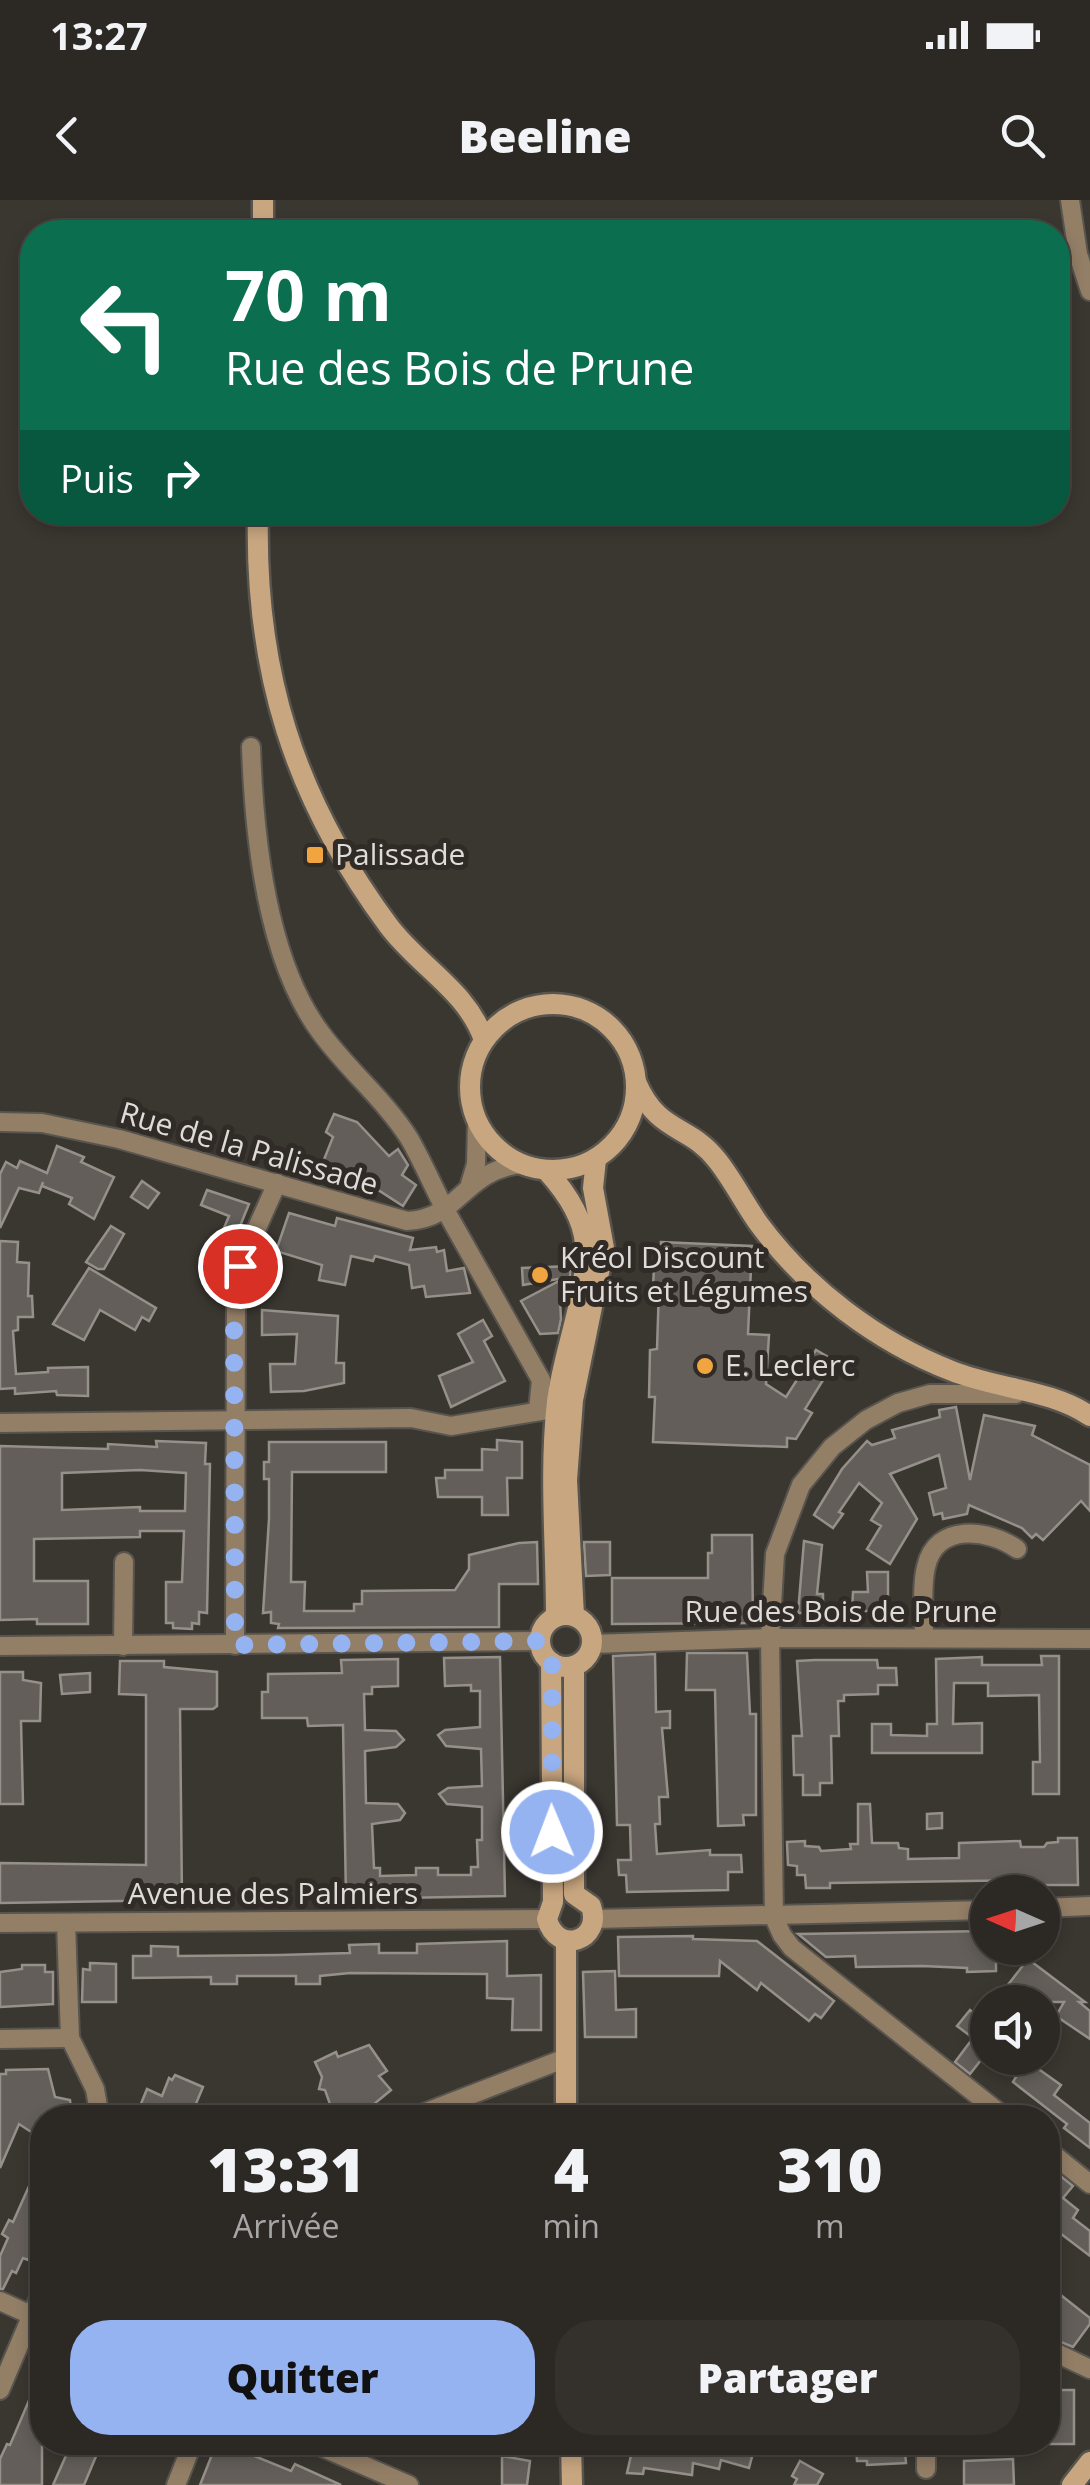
<!DOCTYPE html>
<html lang="fr">
<head>
<meta charset="utf-8">
<style>
	body { margin:0; font-family:"Open Sans",sans-serif; background:#34302c; color:#f1f3f6; height:100vh; display:flex; flex-direction:column; font-size:38px; white-space:nowrap }
	* { box-sizing:border-box; margin:0 }
	p { font-size:32px; color:#a6a6a6 }
	.icon { flex:none; width:55px; height:55px; fill:none; stroke:currentColor; stroke-width:2; stroke-linecap:round; stroke-linejoin:round }
	.map { position:relative; flex:1; overflow:hidden }
	.sheet { position:absolute; left:30px; top:1905px; width:1030px; height:350px; display:flex; flex-direction:column; background:#2c2824; border-radius:40px; box-shadow:0 5px 15px #0003,0 0 0 2px #484441 }
	.sheet>* { flex:none }
	.banner { position:absolute; left:20px; top:20px; width:1050px; height:305px; border-radius:40px; box-shadow:0 5px 15px #0003,0 0 0 2px #484441; background:#0b6e4f; color:#fff; overflow:hidden }
	.needle { width:65px; rotate:273deg }
	.fabs { position:absolute; left:970px; top:1675px; display:grid; gap:20px }
	.fabs a { display:grid; place-items:center; width:90px; height:90px; border-radius:50%; background:#2c2824; box-shadow:0 5px 15px #0003,0 0 0 2px #484441; font-size:50px }
	.pin { position:absolute; display:grid; place-items:center; width:85px; height:85px; color:#fff; margin:-42px; border:5px solid #fff; border-radius:50%; box-shadow:0 2px 10px #0007 }
	.me { position:absolute; width:110px; margin:-55px; rotate:359deg; stroke-linejoin:round; filter:drop-shadow(0 0 8px #0008) }
	.turn { display:flex; align-items:center; gap:35px; height:210px; padding:0 40px; font-size:45px }
	.turn .icon { width:130px; height:130px; stroke-width:2.5 }
	.turn b { display:block; font-size:70px; line-height:85px }
	.then { display:flex; align-items:center; height:95px; padding:0 40px; background:#0003; gap:20px; font-size:38px }
	.eta { display:flex; justify-content:space-evenly; align-items:center; height:170px; text-align:center }
	.eta b { font-size:60px; font-weight:800; line-height:70px }
	.button { display:flex; gap:20px; margin-top:auto; padding:20px 40px }
	.button a { flex:1; height:115px; border-radius:40px; background:#95b2f1; color:#111; font-size:40px; font-weight:800; line-height:115px; text-align:center }
	.button a+a { background:#34302c; color:#f1f3f6 }
	.status { display:flex; justify-content:space-between; align-items:center; height:70px; padding:0 50px; background:#2c2824; direction:ltr }
	.status svg { height:28px; fill:currentColor }
	header { display:flex; justify-content:space-between; align-items:center; height:130px; padding:0 40px; background:#2c2824; font-size:45px; font-weight:800 }
	.map>svg:first-child { display:block }
</style>
</head>
<body>
<div class="status"><b>13:27</b><svg viewBox="0 0 49 12"><path d="M0 12V9h3v3zM5 12V6h3v6zM10 12V3h3v9zM15 12V0h3v12zM26 1h20v11H26zM47 4h2v5h-2z"/></svg></div>
<header><svg class="icon" aria-label="back" viewBox="0 0 24 24"><path d="M15 5l-7 7 7 7"/></svg>Beeline<svg class="icon" aria-label="search" viewBox="0 0 24 24"><circle cx="10" cy="10" r="6"/><path d="M15 15l6 6"/></svg></header>
<div class="map">
<svg width="1090" height="2285" viewBox="0 0 1090 2285">
	<rect width="100%" height="100%" fill="#3a3630"/>
	<g fill="#635e59" stroke="#959089" stroke-width="2.5" fill-rule="evenodd">
		<polygon points="334,914 357,922 389,956 398,949 408,965 402,975 416,985 403,1006 361,979 356,992 333,983 338,968 323,962 333,937 326,932"/>
		<polygon points="57,946 84,957 81,962 114,977 94,1019 69,1004 72,998 42,986 43,982 39,993 19,988 0,1028 0,974 6,962 17,968 20,961 47,973"/>
		<polygon points="142,981 159,993 148,1008 131,997"/>
		<polygon points="207,990 249,1004 229,1053 216,1047 229,1016 201,1005"/>
		<polygon points="289,1013 335,1026 337,1018 413,1038 410,1050 436,1047 437,1052 444,1050 447,1071 464,1068 470,1093 426,1097 424,1086 412,1088 409,1065 375,1056 373,1061 351,1056 345,1085 319,1080 322,1065 276,1051"/>
		<polygon points="111,1026 124,1034 104,1069 98,1069 86,1062"/>
		<polygon points="0,1041 18,1042 17,1062 29,1063 28,1096 32,1096 33,1117 18,1117 18,1130 13,1131 16,1174 48,1172 48,1168 88,1167 88,1196 57,1195 56,1191 15,1194 15,1188 0,1189"/>
		<polygon points="661,1042 752,1046 748,1134 769,1135 766,1184 786,1197 816,1150 835,1161 805,1209 812,1213 796,1239 787,1238 787,1247 653,1242 655,1197 649,1197 650,1150 657,1149 659,1087 653,1087 654,1067 660,1067"/>
		<polygon points="571,1066 570,1077 523,1085 522,1068"/>
		<polygon points="89,1068 156,1108 149,1121 142,1117 135,1130 100,1110 84,1140 53,1124"/>
		<polygon points="559,1081 561,1119 558,1133 540,1134 521,1101"/>
		<polygon points="262,1110 338,1116 336,1163 344,1163 344,1183 304,1191 271,1192 270,1164 295,1164 297,1134 262,1135"/>
		<polygon points="483,1120 492,1136 484,1141 505,1181 451,1207 439,1176 473,1162 458,1134"/>
		<polygon points="956,1207 970,1280 984,1215 1035,1226 1032,1235 1090,1265 1090,1311 1081,1301 1043,1340 1036,1334 1032,1338 1022,1328 969,1305 967,1314 943,1319 942,1313 934,1315 929,1293 946,1288 939,1255 890,1274 917,1319 890,1364 867,1349 881,1326 871,1320 882,1303 859,1283 839,1312 843,1314 833,1328 814,1315 842,1269 867,1241 872,1245 895,1238 892,1230 940,1217 939,1210"/>
		<polygon points="497,1240 522,1242 522,1278 507,1278 508,1315 482,1315 482,1297 438,1297 436,1278 445,1278 445,1270 482,1270 482,1249 497,1250"/>
		<path d="M156,1241L206,1243L205,1264H210L207,1413L199,1412V1424L192,1423V1429L173,1428V1423H166V1382H182L184,1331H140V1337L34,1339V1381H88V1424H37V1419L0,1420V1246L108,1249V1244L157,1247ZM140,1270L186,1273L185,1311H140V1307L62,1310V1273Z"/>
		<polygon points="269,1242 386,1242 386,1272 292,1272 291,1382 305,1382 304,1411 354,1411 354,1404 362,1404 362,1391 455,1390 469,1369 469,1355 519,1343 537,1342 538,1384 499,1384 499,1427 278,1428 279,1424 271,1423 271,1412 263,1413 269,1319 269,1279 264,1279 264,1262 269,1262"/>
		<polygon points="712,1335 752,1335 753,1423 612,1424 612,1378 708,1378 708,1353 712,1353"/>
		<polygon points="804,1341 822,1345 817,1394 823,1394 823,1413 798,1413"/>
		<polygon points="584,1342 610,1342 610,1375 586,1376"/>
		<polygon points="867,1372 888,1372 888,1411 852,1411 853,1392 868,1392"/>
		<polygon points="687,1453 747,1453 750,1514 756,1514 756,1615 743,1615 744,1625 718,1626 715,1490 686,1490"/>
		<polygon points="655,1454 656,1512 670,1511 670,1528 662,1528 668,1597 659,1597 660,1624 655,1624 657,1654 710,1650 710,1655 741,1655 742,1672 728,1672 728,1690 627,1692 626,1675 619,1675 618,1660 631,1660 630,1625 617,1625 613,1456"/>
		<polygon points="1041,1456 1059,1456 1059,1594 1033,1594 1033,1562 1040,1562 1039,1495 988,1496 988,1483 954,1483 953,1524 982,1523 982,1553 872,1553 872,1524 891,1524 891,1535 927,1536 927,1524 937,1524 936,1459 982,1457 982,1465 1042,1465"/>
		<polygon points="500,1457 505,1696 346,1699 343,1525 308,1526 307,1518 262,1518 262,1492 268,1492 268,1474 342,1473 341,1460 398,1459 398,1486 372,1487 372,1494 364,1494 365,1530 396,1531 404,1540 396,1547 365,1551 366,1603 398,1604 405,1613 400,1620 372,1624 374,1668 380,1668 380,1676 416,1675 416,1668 438,1668 438,1675 471,1675 471,1667 478,1667 477,1640 482,1640 482,1607 447,1604 439,1594 448,1588 482,1586 481,1549 446,1546 438,1535 445,1530 480,1527 480,1491 471,1491 471,1485 445,1486 444,1458"/>
		<polygon points="815,1460 877,1460 878,1468 896,1468 897,1485 878,1485 878,1494 844,1495 844,1501 838,1501 839,1536 831,1536 832,1583 820,1583 820,1595 803,1595 803,1575 794,1575 793,1536 802,1536 797,1461"/>
		<polygon points="120,1461 164,1461 164,1467 217,1472 217,1506 213,1509 180,1509 182,1700 0,1703 0,1663 146,1665 146,1495 119,1494"/>
		<polygon points="0,1472 23,1472 23,1480 41,1483 40,1521 21,1521 23,1604 0,1604"/>
		<polygon points="90,1473 90,1492 62,1494 60,1475"/>
		<polygon points="858,1604 870,1604 872,1643 898,1643 899,1648 908,1649 908,1659 959,1658 959,1643 1020,1641 1021,1647 1044,1647 1047,1643 1058,1642 1058,1638 1077,1638 1078,1685 1037,1685 1037,1680 830,1683 830,1688 806,1688 805,1675 797,1675 797,1666 788,1665 787,1642 805,1641 805,1646 819,1647 821,1651 851,1649 850,1644 858,1644"/>
		<polygon points="942,1613 942,1628 927,1629 927,1614"/>
		<polygon points="988,1731 988,1748 996,1748 996,1771 967,1772 967,1768 922,1766 856,1767 855,1756 826,1757 798,1734"/>
		<polygon points="693,1736 693,1739 757,1741 834,1801 821,1818 815,1814 809,1821 761,1783 757,1790 720,1761 719,1776 619,1776 618,1737"/>
		<polygon points="507,1741 507,1776 541,1775 541,1830 512,1830 513,1799 487,1798 487,1774 350,1773 320,1776 320,1784 296,1784 296,1776 237,1776 237,1784 211,1784 211,1777 133,1778 133,1756 151,1756 151,1746 178,1747 178,1756 279,1755 350,1753 349,1745 379,1744 379,1753 417,1753 417,1744"/>
		<polygon points="1028,1759 1085,1802 1079,1802 1090,1811 1090,1839 1056,1816 1064,1802 1008,1802 1016,1793 1007,1786"/>
		<polygon points="90,1763 116,1764 116,1802 82,1802 83,1769 90,1770"/>
		<polygon points="22,1765 45,1765 45,1772 53,1772 53,1804 0,1807 0,1772 22,1769"/>
		<polygon points="615,1771 616,1810 636,1809 636,1837 585,1837 583,1772"/>
		<polygon points="970,1810 985,1822 988,1818 988,1851 970,1874 955,1862 973,1838 957,1826"/>
		<polygon points="369,1845 387,1871 379,1876 391,1890 373,1905 335,1918 325,1890 319,1889 322,1877 315,1862 336,1852 338,1857"/>
		<polygon points="990,1858 1023,1858 1061,1885 1054,1895 1090,1923 1090,1948 1064,1928 1067,1924 1013,1882 1016,1877"/>
		<polygon points="48,1869 55,1897 70,1900 72,1918 42,1918 42,1939 19,1924 0,1968 0,1874 6,1874 6,1870"/>
		<polygon points="175,1875 203,1887 190,1918 158,1918 138,1911 147,1889 162,1896 169,1878 172,1880"/>
		<polygon points="42,1957 42,2020 33,2038 37,2040 28,2060 23,2058 16,2073 12,2071 3,2089 0,2089 0,2056 8,2038 2,2034 9,2020 13,2022"/>
		<polygon points="1048,1966 1073,1986 1063,1998 1078,2010 1073,2018 1090,2031 1090,2056 1052,2027 1058,2020 1050,2014 1048,2018"/>
		<polygon points="1048,2092 1058,2101 1062,2096 1090,2118 1090,2124 1073,2147 1048,2137"/>
		<polygon points="42,2170 42,2285 0,2285 0,2259 7,2244 10,2245"/>
		<rect x="1048" y="2190" width="26" height="54"/>
		<polygon points="72,2242 102,2242 84,2285 53,2285"/>
		<polygon points="217,2242 234,2242 249,2249 247,2253 291,2271 295,2264 341,2285 200,2285"/>
		<polygon points="634,2242 665,2248 665,2242 719,2242 753,2253 749,2268 721,2260 719,2269 693,2263 692,2275 644,2268 643,2274 627,2273"/>
		<polygon points="856,2242 904,2242 906,2263 867,2265 867,2261 857,2261"/>
		<polygon points="502,2256 530,2261 527,2285 502,2285"/>
		<polygon points="1013,2259 1014,2285 964,2285 964,2261"/>
		<polygon points="800,2261 823,2274 817,2285 794,2285 797,2279 792,2276"/>
	</g>
	<g fill="none" stroke-linecap="round" stroke-linejoin="round">
		<defs>
			<g id="street">
				<polyline points="1070,0 1078,54 1090,91"/>
				<path d="M251,547C254,636 266,760 321,833C348,870 384,899 409,938C423,962 434,989 447,1013C478,1069 510,1124 541,1180L538,1210"/>
				<path d="M0,922L42,923L119,939L407,1021C461,1018 462,972 520,964"/>
				<polyline points="470,984 476,964 477,921"/>
				<polyline points="0,1223 411,1218 451,1226 547,1210"/>
				<path d="M924,1438C924,1416 921,1388 926,1367C936,1322 989,1329 1017,1349"/>
				<polyline points="592,1444 770,1438 1090,1439"/>
				<polyline points="235,1445 236,1087 240,1066 277,983"/>
				<polyline points="0,1446 540,1441"/>
				<polyline points="123,1446 124,1362"/>
				<polyline points="1042,1708 1090,1706"/>
				<polyline points="594,1719 988,1710"/>
				<polyline points="0,1723 547,1719"/>
				<polyline points="66,1723 70,1838 95,1889 100,1918"/>
				<polyline points="0,1839 70,1838"/>
				<polyline points="411,1918 566,1858"/>
				<polyline points="1006,1918 792,1748 782,1735 774,1717 770,1438 775,1354 801,1285 832,1247 866,1220 898,1203 930,1194 1016,1194"/>
				<polyline points="1048,1950 1090,1984"/>
				<polyline points="0,2101 42,2120"/>
				<polyline points="1048,2149 1090,2169"/>
				<polyline points="0,2190 42,2091"/>
				<polyline points="310,2242 409,2285"/>
				<polyline points="926,2269 926,2242"/>
				<polyline points="176,2285 193,2242"/>
			</g>
			<g id="secondary">
				<polyline points="263,32 263,0"/>
				<path d="M258,312C254,470 294,598 388,725C418,766 467,790 484,840"/>
				<circle cx="553" cy="887" r="83"/>
				<path d="M636,882C659,935 688,923 717,960C733,980 744,1003 759,1024C807,1089 877,1142 952,1171C996,1189 1050,1189 1090,1216"/>
				<path d="M547,971C565,991 583,1016 585,1044C588,1097 563,1150 557,1202C549,1273 556,1346 556,1417"/>
				<circle cx="566" cy="1441" r="26"/>
				<polyline points="574,1416 567,1280 573,1200 604,1048 593,988 596,959"/>
				<path d="M551,1462L553,1702L547,1719C557,1756 603,1741 591,1706L574,1694V1466"/>
				<polyline points="566,1918 566,1741"/>
				<polyline points="571,2242 572,2285"/>
				<polyline points="1072,2285 1090,2262"/>
			</g>
		</defs>
		<use href="#street" stroke="#58544e" stroke-width="22"/>
		<use href="#secondary" stroke="#58544e" stroke-width="25"/>
		<use href="#street" stroke="#937e66" stroke-width="18"/>
		<use href="#secondary" stroke="#c8a680" stroke-width="20"/>
	</g>
	<g fill="none" stroke-linecap="round" stroke-linejoin="round">
		<polyline stroke="#95b2f1" stroke-width="18" stroke-dasharray="0 32.4" points="240,1066 234,1114 235,1445 540,1441 543,1453 552,1462 552,1632"/>
	</g>
	<g fill="#f1a540" stroke="#302b26" stroke-width="4">
		<rect x="305" y="645" width="20" height="20" rx="5"/>
		<circle cx="540" cy="1075" r="10"/>
		<circle cx="705" cy="1166" r="10"/>
	</g>
	<g text-anchor="middle" stroke-width="10" stroke-linejoin="round" paint-order="stroke">
		<g font-size="30" fill="#dedbd8" stroke="#302b26" text-anchor="start">
			<text x="335" y="665">Palissade</text>
			<text x="560" y="1068">Kréol Discount<tspan x="560" dy="34">Fruits et Légumes</tspan></text>
			<text x="725" y="1176">E. Leclerc</text>
		</g>
		<g font-size="30" fill="#dedbd8" stroke="#302b26">
			<text transform="translate(249 949) rotate(16)" y="10">Rue de la Palissade</text>
			<text x="841" y="1422">Rue des Bois de Prune</text>
			<text x="273" y="1704">Avenue des Palmiers</text>
		</g>
	</g>
</svg>
<div class="fabs">
<a><svg class="needle" viewBox="-14 -14 28 28"><path d="M0-13l5 13h-10z" fill="#e53935"/><path d="M0 13l5-13h-10z" fill="#a6a6a6"/></svg></a>
<a><svg class="icon" aria-label="sound" viewBox="0 0 24 24"><path d="M4 9h4l5-4v14l-5-4H4zM17 9q2 3 0 6"/></svg></a>
</div>
<div class="pin" style="left:240px;top:1066px;background:#d93025"><svg class="icon" aria-label="arrive" viewBox="0 0 24 24"><path d="M6 21V4h12l-3 4 3 4H6"/></svg></div>
<svg class="me" style="left:552px;top:1632px" viewBox="-20 -20 40 40"><circle r="17" fill="#95b2f1" stroke="#fff" stroke-width="3"/><path d="M0-11L8 9 0 5-8 9z" fill="#fff"/></svg>
<div class="banner">
<div class="turn"><svg class="icon" aria-label="left" viewBox="0 0 24 24"><path d="M17 20v-9H6M10 6l-5 5 5 5"/></svg><div><b>70 m</b>Rue des Bois de Prune</div></div>
<div class="then">Puis<svg class="icon" aria-label="right" viewBox="0 0 24 24"><path d="M7 20v-9h11M14 6l5 5-5 5"/></svg></div>
</div>
<section class="sheet">
<div class="eta">
<div><b>13:31</b><p>Arrivée</p></div>
<div><b>4</b><p>min</p></div>
<div><b>310</b><p>m</p></div>
</div>
<div class="button"><a>Quitter</a><a>Partager</a></div>
</section>
</div>
</body>
</html>
